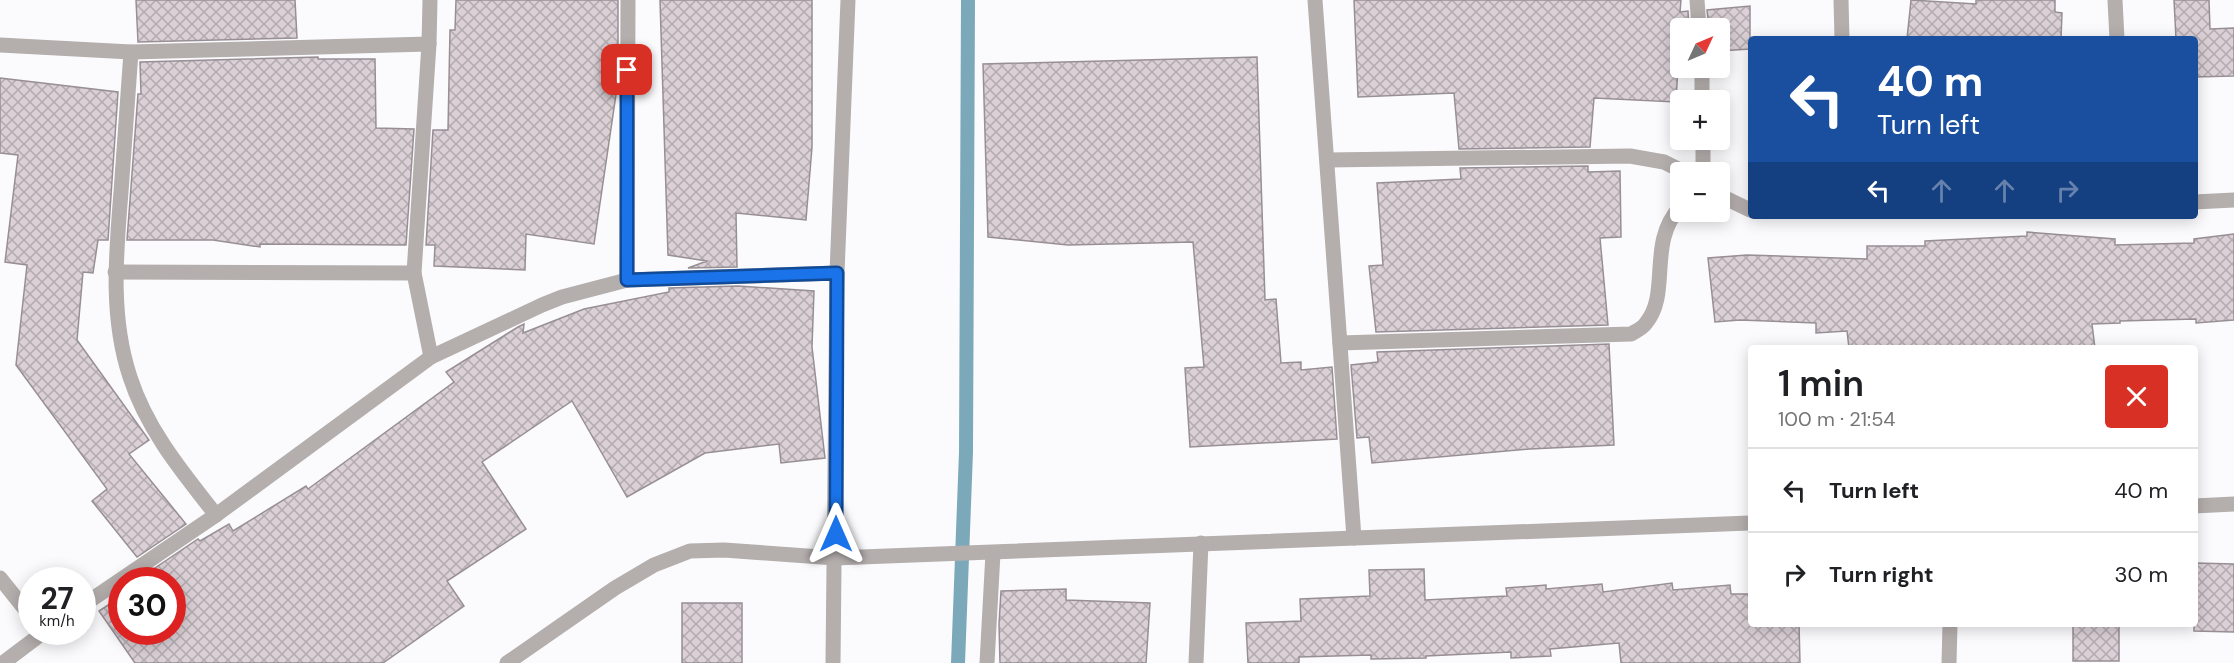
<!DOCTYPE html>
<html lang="en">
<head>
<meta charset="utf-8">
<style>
	body { margin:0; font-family:"DM Sans",sans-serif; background:#f6f6f6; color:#202124; height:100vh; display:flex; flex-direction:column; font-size:22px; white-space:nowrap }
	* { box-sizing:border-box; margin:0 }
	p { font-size:20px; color:#757577 }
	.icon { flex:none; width:33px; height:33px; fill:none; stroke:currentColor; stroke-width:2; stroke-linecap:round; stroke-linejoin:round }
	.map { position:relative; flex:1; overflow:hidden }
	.sheet { position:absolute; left:1748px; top:345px; width:450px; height:282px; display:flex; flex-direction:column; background:#fff; border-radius:6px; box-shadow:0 3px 15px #0003 }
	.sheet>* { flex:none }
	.hud { position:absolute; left:1748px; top:36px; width:450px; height:183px; border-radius:6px; box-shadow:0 3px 15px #0003; background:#1a4fa0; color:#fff; overflow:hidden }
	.needle { width:39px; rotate:46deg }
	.controls { position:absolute; left:1670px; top:18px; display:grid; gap:12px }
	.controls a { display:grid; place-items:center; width:60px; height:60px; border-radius:6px; background:#fff; box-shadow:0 3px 15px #0003; font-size:30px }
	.speed { position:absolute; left:18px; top:567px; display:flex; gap:12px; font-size:30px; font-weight:700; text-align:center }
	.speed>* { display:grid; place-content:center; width:78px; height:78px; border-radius:50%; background:#fff; box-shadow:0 3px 15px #0003; line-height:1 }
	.speed small { font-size:15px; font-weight:400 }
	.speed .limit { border:9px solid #d22; background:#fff; color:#111 }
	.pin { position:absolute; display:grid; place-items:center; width:51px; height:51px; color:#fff; margin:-26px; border-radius:12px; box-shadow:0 3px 9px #0006 }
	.me { position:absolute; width:66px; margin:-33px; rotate:0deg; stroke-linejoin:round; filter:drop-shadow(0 0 4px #0008) }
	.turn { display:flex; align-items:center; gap:21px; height:126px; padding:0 30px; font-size:27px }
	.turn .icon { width:78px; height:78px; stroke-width:2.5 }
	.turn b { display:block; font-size:42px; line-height:51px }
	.lanes { display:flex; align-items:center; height:57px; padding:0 30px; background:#0003; justify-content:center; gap:30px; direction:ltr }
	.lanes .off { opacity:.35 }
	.round { display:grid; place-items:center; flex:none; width:63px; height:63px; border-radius:6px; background:#f6f6f6 }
	.summary { display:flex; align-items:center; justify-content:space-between; height:102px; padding:0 30px }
	h1 { font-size:36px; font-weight:600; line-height:45px }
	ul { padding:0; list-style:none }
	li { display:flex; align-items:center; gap:18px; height:84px; padding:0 30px; border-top:2px solid #e0e0e0 }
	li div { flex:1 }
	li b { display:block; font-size:22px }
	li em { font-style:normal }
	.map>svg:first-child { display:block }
</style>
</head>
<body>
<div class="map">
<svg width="2234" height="663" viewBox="0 0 2234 663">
	<defs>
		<pattern id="building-cross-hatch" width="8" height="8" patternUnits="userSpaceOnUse" patternTransform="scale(1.5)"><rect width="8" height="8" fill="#dad0d6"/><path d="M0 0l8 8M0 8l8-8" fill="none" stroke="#b2aaaf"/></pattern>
	</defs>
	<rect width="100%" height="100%" fill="#fbfbfd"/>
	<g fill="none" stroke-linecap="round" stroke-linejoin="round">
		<polyline stroke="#7ca9b9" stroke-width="14" points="958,663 966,452 968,0"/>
	</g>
	<g fill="url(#building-cross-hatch)" stroke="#988f95" stroke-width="1.5">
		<polygon points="136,0 295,0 297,38 138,42"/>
		<polygon points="456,0 618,0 618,81 594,244 526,234 525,270 434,266 435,245 426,245 433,130 448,130 450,30 455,30"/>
		<polygon points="660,0 812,0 812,147 806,220 736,213 737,267 688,268 707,261 668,255"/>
		<polygon points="1354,0 1681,0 1680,12 1688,11 1689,28 1680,28 1676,102 1594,98 1590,147 1459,149 1454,93 1358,97"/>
		<polygon points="1911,0 1976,4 1976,0 2055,0 2055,12 2062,13 2061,39 1907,39"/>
		<polygon points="2174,0 2209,0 2210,29 2234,28 2234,76 2194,77 2194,39 2176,39"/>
		<polygon points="1750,6 1750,49 1719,51 1719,28 1709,28 1707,10"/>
		<polygon points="318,57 318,59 375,59 376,128 414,129 406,245 260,244 260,247 213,240 127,240 138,94 141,94 140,62"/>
		<polygon points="1257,57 1265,300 1276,299 1281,363 1301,362 1301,370 1332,367 1337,439 1190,447 1185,368 1204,367 1193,242 1068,245 988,237 983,64"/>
		<polygon points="0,78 118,92 108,240 98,240 93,273 83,272 77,340 149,440 129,454 186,524 137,557 92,501 107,489 16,365 27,265 5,262 18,155 0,153"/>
		<polygon points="1588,166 1588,172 1620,171 1621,237 1600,238 1608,325 1376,332 1369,266 1383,265 1377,183 1461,179 1460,168"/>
		<polygon points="2027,232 2115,239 2115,245 2194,243 2194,239 2234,234 2234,320 2196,323 2196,319 2120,321 2120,323 2092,324 2095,348 1849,348 1847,331 1816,333 1816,323 1740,320 1715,322 1708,258 1747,255 1867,259 1867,246 1925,246 1925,241 2027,236"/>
		<polygon points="738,286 814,291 812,347 825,458 781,463 779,444 705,453 627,497 572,401 482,462 526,529 447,581 464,606 383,663 135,663 99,611 122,596 122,632 172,632 172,580 144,580 152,575 149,572 198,539 200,541 229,524 233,531 306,486 308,489 454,382 446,372 518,327 524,324 523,333 584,309 669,292 669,288"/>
		<polygon points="1609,344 1614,445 1530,449 1372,463 1369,437 1357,438 1351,365 1378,362 1377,352"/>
		<polygon points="2194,563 2234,564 2234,632 2194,631"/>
		<polygon points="1424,569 1425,600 1507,596 1506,588 1546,585 1546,589 1602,584 1603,592 1672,583 1673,590 1730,585 1731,594 1750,594 1750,624 1799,624 1800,663 1621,663 1619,643 1550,649 1551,656 1511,658 1511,652 1426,656 1426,658 1371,659 1371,655 1299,657 1299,663 1248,663 1246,623 1301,621 1300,599 1370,596 1369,570"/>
		<polygon points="1066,589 1066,600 1150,603 1146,663 1000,663 999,624 1001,591"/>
		<rect x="682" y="603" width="60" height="60"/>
		<rect x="2073" y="624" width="46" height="37"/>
	</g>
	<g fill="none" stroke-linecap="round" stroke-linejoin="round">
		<g stroke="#b4aead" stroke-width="15">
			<polyline points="430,0 429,44 414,273 431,357"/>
			<polyline points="1315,0 1354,538"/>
			<polyline points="1697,0 1699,28"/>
			<polyline points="1841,0 1842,39"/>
			<polyline points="2115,0 2117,39"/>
			<polyline points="0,45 131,52 429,44"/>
			<path d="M131,52C128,99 124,145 121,192C116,254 110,317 130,377C147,430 183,473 216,515"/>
			<polyline points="1702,68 1702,100"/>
			<polyline points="1703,140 1703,172"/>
			<polyline points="1327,160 1630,156 1664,162 1684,172"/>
			<polyline points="1719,195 1750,210"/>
			<polyline points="2194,202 2234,200"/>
			<polyline points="115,272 414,273"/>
			<polyline points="627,280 628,0"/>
			<path d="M1340,343L1631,334C1636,331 1643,328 1646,323C1671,293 1647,243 1680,207"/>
			<polyline points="2194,506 2234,504"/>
			<polyline points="0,578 32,618"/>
			<polyline points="82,606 216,515 431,357 542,305 562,297 627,280 837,273"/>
			<polyline points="3,663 44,632"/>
			<polyline points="507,663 615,588 654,565 690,551 724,550 835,558 1750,523"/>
			<polyline points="833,663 837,273 848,0"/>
			<polyline points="987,663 993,553"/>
			<polyline points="1196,663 1201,543"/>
			<polyline points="1949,663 1950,624"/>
		</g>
	</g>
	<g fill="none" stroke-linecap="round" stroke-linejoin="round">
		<defs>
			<polyline id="route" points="627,70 627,280 837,273 836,534"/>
		</defs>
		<use href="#route" stroke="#114b97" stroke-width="15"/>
		<use href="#route" stroke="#1a73e8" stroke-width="10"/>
	</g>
</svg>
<div class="controls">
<a><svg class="needle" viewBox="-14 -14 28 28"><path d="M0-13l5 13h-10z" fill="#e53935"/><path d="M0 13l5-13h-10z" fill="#757577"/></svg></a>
<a>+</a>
<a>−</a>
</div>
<div class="speed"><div>27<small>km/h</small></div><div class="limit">30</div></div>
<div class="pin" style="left:627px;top:70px;background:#d93025"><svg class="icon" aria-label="arrive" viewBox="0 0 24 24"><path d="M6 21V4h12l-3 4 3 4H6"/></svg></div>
<svg class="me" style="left:836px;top:534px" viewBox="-20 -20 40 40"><path d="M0-17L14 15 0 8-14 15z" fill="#1a73e8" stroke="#fff" stroke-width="4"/></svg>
<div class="hud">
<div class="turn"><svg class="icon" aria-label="left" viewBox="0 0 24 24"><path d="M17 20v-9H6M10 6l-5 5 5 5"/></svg><div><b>40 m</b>Turn left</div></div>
<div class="lanes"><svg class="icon" aria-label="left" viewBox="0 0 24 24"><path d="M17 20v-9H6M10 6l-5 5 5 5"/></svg><svg class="icon off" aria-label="ahead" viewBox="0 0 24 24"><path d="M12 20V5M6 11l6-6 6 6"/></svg><svg class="icon off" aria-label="ahead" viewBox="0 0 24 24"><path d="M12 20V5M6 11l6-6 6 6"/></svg><svg class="icon off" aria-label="right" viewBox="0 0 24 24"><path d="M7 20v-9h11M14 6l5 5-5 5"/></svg></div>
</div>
<section class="sheet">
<div class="summary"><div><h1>1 min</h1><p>100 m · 21:54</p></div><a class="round" style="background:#d93025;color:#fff"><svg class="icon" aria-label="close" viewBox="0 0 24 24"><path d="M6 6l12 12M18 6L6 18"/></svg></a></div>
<ul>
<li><svg class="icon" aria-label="left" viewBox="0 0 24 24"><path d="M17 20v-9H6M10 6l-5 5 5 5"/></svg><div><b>Turn left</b></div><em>40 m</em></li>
<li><svg class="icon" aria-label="right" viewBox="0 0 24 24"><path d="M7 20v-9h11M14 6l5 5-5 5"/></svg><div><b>Turn right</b></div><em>30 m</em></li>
</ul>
</section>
</div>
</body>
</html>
